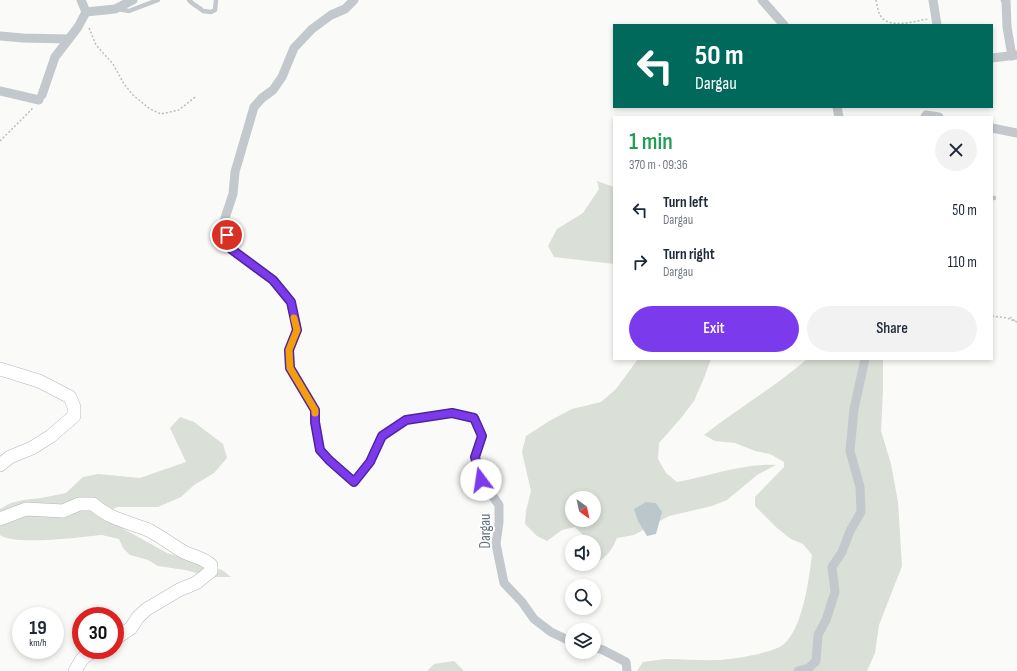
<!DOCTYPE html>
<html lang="en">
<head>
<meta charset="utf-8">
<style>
	body { margin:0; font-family:"Sofia Sans Condensed",sans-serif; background:#f2f2f3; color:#1f2937; height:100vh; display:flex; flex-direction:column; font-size:15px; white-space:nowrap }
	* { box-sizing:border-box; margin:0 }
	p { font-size:13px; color:#747a83 }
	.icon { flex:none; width:22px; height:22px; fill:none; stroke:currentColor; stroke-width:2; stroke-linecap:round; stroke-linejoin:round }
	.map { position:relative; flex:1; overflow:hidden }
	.sheet { position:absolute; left:613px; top:116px; width:380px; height:244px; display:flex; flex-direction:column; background:#fff; border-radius:0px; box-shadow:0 2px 6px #0003 }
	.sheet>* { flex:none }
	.top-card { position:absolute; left:613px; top:24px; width:380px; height:84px; border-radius:0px; box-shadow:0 2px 6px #0003; background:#00695c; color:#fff; overflow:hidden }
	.needle { width:26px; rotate:147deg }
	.fabs { position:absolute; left:565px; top:491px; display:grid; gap:8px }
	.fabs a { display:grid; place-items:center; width:36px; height:36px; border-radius:50%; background:#fff; box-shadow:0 2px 6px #0003; font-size:20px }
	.speed { position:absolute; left:12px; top:607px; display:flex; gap:8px; font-size:20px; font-weight:700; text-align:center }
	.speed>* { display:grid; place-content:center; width:52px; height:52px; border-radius:50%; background:#fff; box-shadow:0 2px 6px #0003; line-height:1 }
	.speed small { font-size:10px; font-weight:400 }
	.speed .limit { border:6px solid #d22; background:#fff; color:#111 }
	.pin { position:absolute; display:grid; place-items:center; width:34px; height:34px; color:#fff; margin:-17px; border:2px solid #fff; border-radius:50%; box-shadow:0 1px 4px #0007 }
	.me { position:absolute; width:44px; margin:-22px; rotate:346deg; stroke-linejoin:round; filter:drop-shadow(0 0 3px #0008) }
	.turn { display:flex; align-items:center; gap:14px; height:84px; padding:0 16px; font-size:18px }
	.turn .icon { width:52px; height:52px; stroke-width:2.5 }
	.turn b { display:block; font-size:28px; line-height:34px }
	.round { display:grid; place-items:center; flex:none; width:42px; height:42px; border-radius:21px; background:#f2f2f3 }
	.head { display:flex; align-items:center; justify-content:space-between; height:68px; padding:0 16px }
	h1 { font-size:24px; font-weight:600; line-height:30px; color:#1e9e55 }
	.primary-button { display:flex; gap:8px; margin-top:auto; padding:8px 16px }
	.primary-button a { flex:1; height:46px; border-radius:24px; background:#7c3aed; color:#fff; font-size:16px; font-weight:600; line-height:46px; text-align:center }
	.primary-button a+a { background:#f2f2f3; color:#1f2937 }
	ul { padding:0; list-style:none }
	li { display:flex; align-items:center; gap:12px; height:52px; padding:0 16px }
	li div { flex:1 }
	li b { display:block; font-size:15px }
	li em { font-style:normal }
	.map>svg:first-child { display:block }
</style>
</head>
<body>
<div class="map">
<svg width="1017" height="671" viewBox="0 0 1017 671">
	<rect width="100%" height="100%" fill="#fafaf8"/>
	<g fill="#dadfd7" fill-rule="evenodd">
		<polygon points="597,181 614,187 614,264 554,257 548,246 557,229 583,213 599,189"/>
		<path d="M638,359H711L704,378L694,401L681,418L659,443L658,459L666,473L677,482C709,476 743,463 776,465L757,475L727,500L712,506L669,516L634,535L617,538C612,550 607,557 596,563L594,562V542H584V536L575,527L562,530L547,541L537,536L525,524L526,511L531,491L522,452L526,436L551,420L572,409L601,402L616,389ZM572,498H594V520H572Z"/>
		<path d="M807,359H883V390L881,431L891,464L898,502L902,566L879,625L875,653L867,671H637L643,662C652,661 661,659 670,659C686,659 701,661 716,660C730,660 774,653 784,644C803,628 809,578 812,555L803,544L791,539L777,528L755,506V497L784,467V462L770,454L755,451L735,443L715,441L704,435C738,408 775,387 807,359Z"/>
		<path d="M180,417L194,422L223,444L227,458L214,473L194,485L181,497L158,507H117L105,513L113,523L167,553L222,570L231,577H213L185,570L158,566L148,560L130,555L123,548L119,539L102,535C81,537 16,546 0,535V509L11,503L23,500L41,498L66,493L83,477L98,474L140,478L186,462L170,428Z"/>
		<polygon points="454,661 464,671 427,671 434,664"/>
	</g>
	<polygon fill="#bbc7cb" points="646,502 656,503 662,512 656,534 647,536 638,521 634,509"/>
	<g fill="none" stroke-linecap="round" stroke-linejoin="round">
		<defs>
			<g id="secondary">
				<polyline points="0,369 39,381 70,397 74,407 74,416 51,436 32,448 10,457 0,465"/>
				<path d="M0,519L26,509L63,511L79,504H93C108,518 127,522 146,529C160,535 171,545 184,552C194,557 202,557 211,565V571L196,583L179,590L147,609L138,617L131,628L115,639"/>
				<polyline points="75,671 82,659 94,650"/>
			</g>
		</defs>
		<use href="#secondary" stroke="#b3babf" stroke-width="14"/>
		<g stroke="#bbbfc2" stroke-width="1.5" stroke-dasharray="2 2" stroke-linecap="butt">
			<path d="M876,0C877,5 878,11 880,15C888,30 915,21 928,19"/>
			<polyline points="89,28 96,45 113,64 124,84 133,95 150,109 161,114 179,110 195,97"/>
			<polyline points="0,141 33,108"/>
			<polyline points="992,316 1007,318 1017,322"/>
			<polyline points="1010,317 1015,321"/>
		</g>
		<g stroke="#c3c8cc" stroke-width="4.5">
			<path d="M189,0C193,5 198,6 203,11L211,12L215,10L216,0"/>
			<polyline points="118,9 129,11 158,0"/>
			<polyline points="992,198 994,198"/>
		</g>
		<g stroke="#c3c8cc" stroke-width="9">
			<polyline points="354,0 345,9 331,15 312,29 294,48 282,77 273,90 262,98 254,107 235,172 233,194 224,221 231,249 273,280 291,302 297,330 289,350 290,368 315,410 315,422 320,450 329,460 354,482 370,462 382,437 406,420 452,413 474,418 482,436 475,457 481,480 499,505 499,522 496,544 504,583 522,602 534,619 551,632 572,642"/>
			<polyline points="762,0 784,25"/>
			<polyline points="933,0 937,25"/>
			<polyline points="1005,0 1006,1 1007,27 1012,56"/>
			<polyline points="86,12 115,9 133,0"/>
			<polyline points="0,36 23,38 69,39"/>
			<polyline points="992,58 1017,55"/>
			<polyline points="0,91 39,100"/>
			<polyline points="42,95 55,57 78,27 86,12 81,0"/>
			<polyline points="837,107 839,117"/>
			<polyline points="925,117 926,115 939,117"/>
			<polyline points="992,128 1017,133"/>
			<polyline points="594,647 603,650 626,662 627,671"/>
			<polyline points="798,671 809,668 816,661 818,635 826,620 835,592 832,567 842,552 850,531 861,512 860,487 850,451 854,409 865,359"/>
		</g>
		<use href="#secondary" stroke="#fff" stroke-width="13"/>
	</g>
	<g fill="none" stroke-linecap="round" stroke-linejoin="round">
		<defs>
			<polyline id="route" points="227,235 231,249 273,280 291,302 297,330 289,350 290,368 315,410 315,422 320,450 329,460 354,482 370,462 382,436 406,420 452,413 474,418 482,436 475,457 481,480"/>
		</defs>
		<use href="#route" stroke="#51269a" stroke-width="10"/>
		<use href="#route" stroke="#7c3aed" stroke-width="7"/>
		<polyline stroke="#f59e0b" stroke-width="7" points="294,318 297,330 289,350 290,368 315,410 315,413"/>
	</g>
	<g text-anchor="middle" stroke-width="4" stroke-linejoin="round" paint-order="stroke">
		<g font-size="15" fill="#657683" stroke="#fff">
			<text transform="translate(485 531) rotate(-90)" y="5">Dargau</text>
		</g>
	</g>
</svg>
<div class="fabs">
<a><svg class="needle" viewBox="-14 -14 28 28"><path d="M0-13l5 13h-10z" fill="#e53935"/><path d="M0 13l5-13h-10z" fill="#747a83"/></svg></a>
<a><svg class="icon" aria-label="sound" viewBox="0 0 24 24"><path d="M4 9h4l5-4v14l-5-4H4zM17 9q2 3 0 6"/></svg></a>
<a><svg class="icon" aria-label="search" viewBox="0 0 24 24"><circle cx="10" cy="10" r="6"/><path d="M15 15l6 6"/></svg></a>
<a><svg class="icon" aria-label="layers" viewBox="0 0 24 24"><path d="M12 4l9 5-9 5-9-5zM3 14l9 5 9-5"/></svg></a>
</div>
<div class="speed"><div>19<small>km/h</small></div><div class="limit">30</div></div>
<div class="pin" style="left:227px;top:235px;background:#d93025"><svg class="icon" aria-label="arrive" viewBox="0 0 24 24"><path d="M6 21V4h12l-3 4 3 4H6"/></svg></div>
<svg class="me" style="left:481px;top:480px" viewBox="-20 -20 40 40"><circle r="19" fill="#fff"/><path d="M0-13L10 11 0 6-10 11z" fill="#7c3aed"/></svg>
<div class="top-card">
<div class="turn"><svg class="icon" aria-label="left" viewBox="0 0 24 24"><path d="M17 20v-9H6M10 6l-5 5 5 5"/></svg><div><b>50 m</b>Dargau</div></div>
</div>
<section class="sheet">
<div class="head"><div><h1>1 min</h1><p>370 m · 09:36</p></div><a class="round"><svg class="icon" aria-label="close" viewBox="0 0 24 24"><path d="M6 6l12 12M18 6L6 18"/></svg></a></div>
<ul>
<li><svg class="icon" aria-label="left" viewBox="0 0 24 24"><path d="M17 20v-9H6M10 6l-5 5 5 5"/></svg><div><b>Turn left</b><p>Dargau</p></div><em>50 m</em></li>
<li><svg class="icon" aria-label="right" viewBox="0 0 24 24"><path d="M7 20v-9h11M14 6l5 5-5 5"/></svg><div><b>Turn right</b><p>Dargau</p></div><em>110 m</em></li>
</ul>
<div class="primary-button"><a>Exit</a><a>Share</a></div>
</section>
</div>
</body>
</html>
